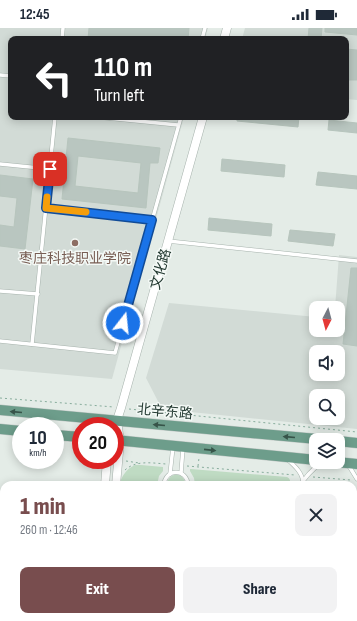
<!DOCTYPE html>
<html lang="en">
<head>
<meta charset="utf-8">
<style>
	body { margin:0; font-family:"Sofia Sans Condensed","Noto Sans SC",sans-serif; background:#f2f2f3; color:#1f2937; height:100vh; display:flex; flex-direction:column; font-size:15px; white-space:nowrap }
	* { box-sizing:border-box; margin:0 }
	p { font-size:13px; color:#747a83 }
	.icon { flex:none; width:22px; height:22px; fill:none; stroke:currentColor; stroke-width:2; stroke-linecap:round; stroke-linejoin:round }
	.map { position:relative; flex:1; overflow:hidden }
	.panel { position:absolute; left:0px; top:453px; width:357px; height:140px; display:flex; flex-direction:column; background:#fff; border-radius:12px 12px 0 0; box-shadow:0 2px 10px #0003 }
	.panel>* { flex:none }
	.hud { position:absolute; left:8px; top:8px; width:341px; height:84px; border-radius:8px; box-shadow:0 2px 10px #0003; background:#202124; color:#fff; overflow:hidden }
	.needle { width:26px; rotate:186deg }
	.controls { position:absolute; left:309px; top:273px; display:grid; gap:8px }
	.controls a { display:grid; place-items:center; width:36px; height:36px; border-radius:8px; background:#fff; box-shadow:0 2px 10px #0003; font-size:20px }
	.speed { position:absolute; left:12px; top:389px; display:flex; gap:8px; font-size:20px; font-weight:700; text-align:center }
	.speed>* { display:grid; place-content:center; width:52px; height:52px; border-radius:50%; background:#fff; box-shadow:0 2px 10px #0003; line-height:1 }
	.speed small { font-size:10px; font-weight:400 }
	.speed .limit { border:6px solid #d22; background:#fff; color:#111 }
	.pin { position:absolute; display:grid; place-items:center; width:34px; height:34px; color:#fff; margin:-17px; border-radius:8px; box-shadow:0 2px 6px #0006 }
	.me { position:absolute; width:44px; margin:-22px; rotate:16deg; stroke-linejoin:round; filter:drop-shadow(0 0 3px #0008) }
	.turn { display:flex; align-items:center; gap:14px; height:84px; padding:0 20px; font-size:18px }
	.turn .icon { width:52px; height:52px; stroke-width:2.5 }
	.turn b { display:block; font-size:28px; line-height:34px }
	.round { display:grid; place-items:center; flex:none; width:42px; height:42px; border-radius:8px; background:#f2f2f3 }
	.summary { display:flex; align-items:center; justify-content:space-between; height:68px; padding:0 20px }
	h1 { font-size:24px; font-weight:800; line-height:30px; color:#784d4e }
	.button { display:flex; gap:8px; margin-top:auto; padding:8px 20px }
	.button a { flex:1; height:46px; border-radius:8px; background:#784d4e; color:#fff; font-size:16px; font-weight:800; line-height:46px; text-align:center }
	.button a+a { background:#f2f2f3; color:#1f2937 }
	.status { display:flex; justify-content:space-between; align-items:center; height:28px; padding:0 20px; background:#fff; direction:ltr }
	.status svg { height:11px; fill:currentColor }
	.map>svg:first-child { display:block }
</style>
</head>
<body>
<div class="status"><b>12:45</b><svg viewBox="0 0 49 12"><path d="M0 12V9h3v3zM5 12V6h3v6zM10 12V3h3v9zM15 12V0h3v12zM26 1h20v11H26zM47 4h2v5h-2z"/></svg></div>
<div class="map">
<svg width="357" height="593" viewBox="0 0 357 593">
	<rect width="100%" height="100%" fill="#e4ece7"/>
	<g fill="#d2dbd6" fill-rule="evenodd">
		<polygon points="0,0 208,0 205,11 11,11 11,89 184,89 112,351 0,341"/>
		<polygon points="245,0 357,0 357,72 346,71 346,11 242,11"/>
		<path d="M339,227L357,229V401L162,381L146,350L169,275L316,289V302H338V280H335ZM316,324H338V346H316ZM316,368H338V390H316Z"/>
	</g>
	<g fill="#bfdbc3">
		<path d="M135,437H141L163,439V443L159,448L157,457H119C122,448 126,441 135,437Z"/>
		<path d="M190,441H191L287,449C291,451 290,454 290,457H195L194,450L190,443Z"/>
		<path d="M174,447C181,446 185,450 185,457H167C167,452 169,449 174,447Z"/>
		<polygon points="219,589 250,589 247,593 217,593"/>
		<polygon points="274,589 348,589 354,593 266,593"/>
	</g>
	<g fill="#b9c6c0" stroke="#b7c5bd" fill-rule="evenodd">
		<polygon points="89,0 189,0 188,11 88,11"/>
		<polygon points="309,0 322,0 321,11 308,11"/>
		<polygon points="325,0 357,0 357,7 325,4"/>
		<polygon points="346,21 357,22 357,52 346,52"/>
		<polygon points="237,89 299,89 298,99 237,93"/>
		<polygon points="329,92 357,95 357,105 328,102"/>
		<path d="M68,110L160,120L158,135H150L146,180L62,171ZM78,128L141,135L138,165L75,158Z"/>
		<polygon points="222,131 285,137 284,149 221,143"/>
		<polygon points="318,144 357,148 357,161 316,157"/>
		<polygon points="0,147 33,151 25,221 0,218 0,197 14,199 17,170 0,168"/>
		<polygon points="209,190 272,196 271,208 208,202"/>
		<polygon points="290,202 335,206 333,218 288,213"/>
		<polygon points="351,240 357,240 357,318 343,316"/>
	</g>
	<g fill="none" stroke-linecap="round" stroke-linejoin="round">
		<defs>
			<g id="service">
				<polyline points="62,11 63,0"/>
				<polyline points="202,11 205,0"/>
				<polyline points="0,47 11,48"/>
				<polyline points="97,89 178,97"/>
				<polyline points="0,136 50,141"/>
				<polyline points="46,180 152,192"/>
				<polyline points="168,213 357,233"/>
				<polyline points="0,263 38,266"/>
				<polyline points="0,313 115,325 181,89"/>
				<polyline points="32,316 55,89"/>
				<path d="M287,431C295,438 304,446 303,457"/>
				<polyline points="349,438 357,451"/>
				<polyline points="181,445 183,420"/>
				<polyline points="170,446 173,419"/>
				<path d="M303,453C309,445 316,437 325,434"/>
				<path d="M164,457C165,440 187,440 188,457"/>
				<polyline points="353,478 357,472"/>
				<polyline points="353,486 357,487"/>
				<polyline points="353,585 357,587"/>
				<polyline points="118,589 119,593"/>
				<polyline points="214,593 216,589"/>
				<polyline points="251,593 255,589"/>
			</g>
			<g id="tertiary">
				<polyline points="224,11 227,0"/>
				<polyline points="115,398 121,380 203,89"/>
				<polyline points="105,457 107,432"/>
				<polyline points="116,457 120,413 117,393"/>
				<polyline points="93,593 93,589"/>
				<polyline points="102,593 102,589"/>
			</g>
			<g id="primary">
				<polyline points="0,382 328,412"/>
				<polyline points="0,401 21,403"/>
				<polyline points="55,407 81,409"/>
				<polyline points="115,412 316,432"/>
				<polyline points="338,413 357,415"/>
				<polyline points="336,434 357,436"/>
			</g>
		</defs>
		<use href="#service" stroke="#a7b3ad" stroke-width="4.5"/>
		<use href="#tertiary" stroke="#a7b3ad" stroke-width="9"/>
		<use href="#primary" stroke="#c2c8c6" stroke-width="11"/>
		<g stroke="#87ac9c" stroke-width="1" stroke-dasharray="2 3" stroke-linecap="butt">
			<polyline points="0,370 114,379"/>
			<polyline points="129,381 357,404"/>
			<polyline points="126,433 139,435"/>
			<polyline points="187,438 295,447"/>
			<polyline points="198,438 199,430"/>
			<path d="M125,442C136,432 152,435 166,436"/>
			<polyline points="313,449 351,452"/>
		</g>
		<use href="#service" stroke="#fff" stroke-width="3.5"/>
		<use href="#tertiary" stroke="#fff" stroke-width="8"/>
		<use href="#primary" stroke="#6d9d8b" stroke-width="10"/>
	</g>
	<defs><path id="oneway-solid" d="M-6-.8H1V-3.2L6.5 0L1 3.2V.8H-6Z"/></defs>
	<g fill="#375449">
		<use href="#oneway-solid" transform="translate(16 384) rotate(-175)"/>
		<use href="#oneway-solid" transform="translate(159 397) rotate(-175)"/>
		<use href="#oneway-solid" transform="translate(289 409) rotate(-175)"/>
		<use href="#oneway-solid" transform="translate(210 422) rotate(6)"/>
	</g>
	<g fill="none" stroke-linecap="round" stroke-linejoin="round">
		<defs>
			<polyline id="route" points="50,141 46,180 152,192 123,295"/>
		</defs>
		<use href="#route" stroke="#114b97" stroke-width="10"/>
		<use href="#route" stroke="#1a73e8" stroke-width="7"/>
		<polyline stroke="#f59e0b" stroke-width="7" points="47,169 46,180 86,184"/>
	</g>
	<circle fill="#8d6e63" stroke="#f4f9f6" stroke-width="1.5" cx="75" cy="215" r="4"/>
	<g text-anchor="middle" stroke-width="3" stroke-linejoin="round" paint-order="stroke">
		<g font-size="14" fill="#785e54" stroke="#f4f9f6">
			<text x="75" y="235">枣庄科技职业学院</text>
		</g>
		<g font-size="14" fill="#253b33" stroke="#f4f9f6">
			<text transform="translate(160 241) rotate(-74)" y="5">文化路</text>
			<text transform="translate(165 383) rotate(5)" y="5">北辛东路</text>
		</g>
	</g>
</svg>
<div class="controls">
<a><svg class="needle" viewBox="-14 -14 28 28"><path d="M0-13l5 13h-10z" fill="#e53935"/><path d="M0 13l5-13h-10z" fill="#747a83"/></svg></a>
<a><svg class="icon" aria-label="sound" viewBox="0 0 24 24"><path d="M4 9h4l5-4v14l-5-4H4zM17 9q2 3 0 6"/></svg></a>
<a><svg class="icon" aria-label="search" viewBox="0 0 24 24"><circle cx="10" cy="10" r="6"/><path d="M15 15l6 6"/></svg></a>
<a><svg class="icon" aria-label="layers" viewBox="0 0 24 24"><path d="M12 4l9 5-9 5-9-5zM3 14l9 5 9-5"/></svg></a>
</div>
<div class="speed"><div>10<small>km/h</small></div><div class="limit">20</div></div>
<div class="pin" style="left:50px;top:141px;background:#d93025"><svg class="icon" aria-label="arrive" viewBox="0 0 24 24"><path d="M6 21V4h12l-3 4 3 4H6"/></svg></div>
<svg class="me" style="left:123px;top:295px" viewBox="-20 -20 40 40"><circle r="17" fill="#1a73e8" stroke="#fff" stroke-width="3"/><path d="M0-11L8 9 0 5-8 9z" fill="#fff"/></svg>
<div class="hud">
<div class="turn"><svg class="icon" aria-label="left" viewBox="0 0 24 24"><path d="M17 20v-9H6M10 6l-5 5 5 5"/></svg><div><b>110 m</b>Turn left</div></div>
</div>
<section class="panel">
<div class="summary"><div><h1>1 min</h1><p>260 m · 12:46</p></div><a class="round"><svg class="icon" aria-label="close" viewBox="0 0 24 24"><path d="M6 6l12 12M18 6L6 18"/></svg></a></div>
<div class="button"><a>Exit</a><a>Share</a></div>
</section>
</div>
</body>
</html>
